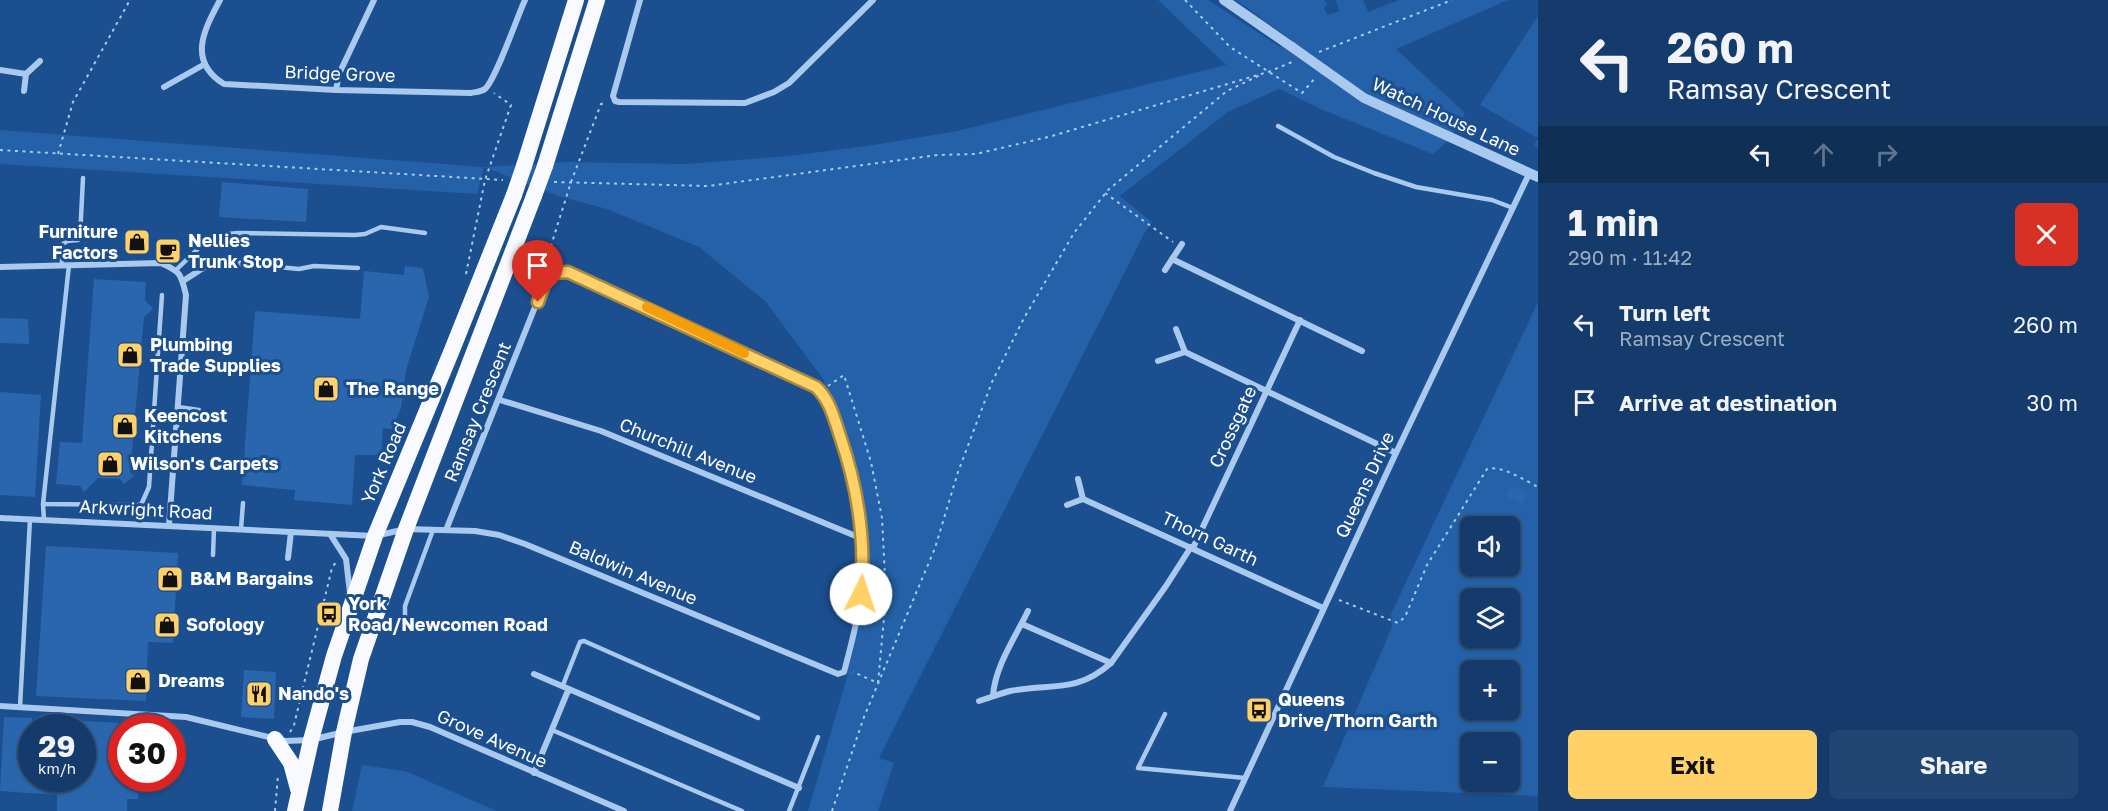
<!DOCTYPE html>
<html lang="en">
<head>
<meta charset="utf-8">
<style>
	body { margin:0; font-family:"Golos Text",sans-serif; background:#214673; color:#f1f3f6; height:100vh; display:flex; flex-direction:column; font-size:22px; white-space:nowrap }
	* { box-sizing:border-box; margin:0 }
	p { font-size:20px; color:#9dadc1 }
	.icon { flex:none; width:33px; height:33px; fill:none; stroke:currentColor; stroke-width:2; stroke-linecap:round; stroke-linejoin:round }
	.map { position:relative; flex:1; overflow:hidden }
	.side { display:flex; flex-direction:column; background:#143b6b; width:570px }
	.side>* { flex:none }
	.banner { background:#143b6b; color:#f1f3f6; overflow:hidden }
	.tools { position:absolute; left:1460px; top:516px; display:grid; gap:12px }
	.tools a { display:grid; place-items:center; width:60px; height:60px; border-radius:9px; background:#143b6b; box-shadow:0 2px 4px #0004,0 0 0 2px #33557e; font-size:30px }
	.speed { position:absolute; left:18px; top:714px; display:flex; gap:12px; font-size:30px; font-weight:700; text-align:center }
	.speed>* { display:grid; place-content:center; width:78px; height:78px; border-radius:50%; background:#143b6b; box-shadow:0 2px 4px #0004,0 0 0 2px #33557e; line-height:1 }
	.speed small { font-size:15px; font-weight:400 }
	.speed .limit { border:9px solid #d22; background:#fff; color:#111 }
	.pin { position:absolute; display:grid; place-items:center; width:51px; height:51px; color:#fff; margin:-62px -26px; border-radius:50% 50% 50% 0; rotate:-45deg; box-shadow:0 0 6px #0007 }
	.pin .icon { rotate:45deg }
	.me { position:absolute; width:66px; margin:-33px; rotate:4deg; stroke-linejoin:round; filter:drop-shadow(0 0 4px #0008) }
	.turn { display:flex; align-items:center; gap:21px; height:126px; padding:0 30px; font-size:27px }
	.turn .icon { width:78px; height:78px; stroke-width:2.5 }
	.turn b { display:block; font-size:42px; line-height:51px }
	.lanes { display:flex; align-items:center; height:57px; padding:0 30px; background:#0003; justify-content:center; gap:30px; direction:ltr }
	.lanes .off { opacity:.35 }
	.round { display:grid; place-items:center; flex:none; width:63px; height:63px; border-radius:9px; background:#214673 }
	.head { display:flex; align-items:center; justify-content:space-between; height:102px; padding:0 30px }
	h1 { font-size:36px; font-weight:700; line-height:45px }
	.cta { display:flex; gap:12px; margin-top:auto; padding:12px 30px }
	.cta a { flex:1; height:69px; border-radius:9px; background:#ffd166; color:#111; font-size:24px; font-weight:700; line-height:69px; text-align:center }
	.cta a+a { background:#214673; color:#f1f3f6 }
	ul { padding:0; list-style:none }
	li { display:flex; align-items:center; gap:18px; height:78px; padding:0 30px }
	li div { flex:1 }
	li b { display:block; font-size:22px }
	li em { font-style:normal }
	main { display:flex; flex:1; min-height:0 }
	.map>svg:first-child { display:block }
</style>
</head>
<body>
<main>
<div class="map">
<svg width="1538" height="811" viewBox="0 0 1538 811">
	<rect width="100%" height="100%" fill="#1b4f8f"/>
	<g fill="#2461a8" fill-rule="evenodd">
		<polygon points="1158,0 1208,0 1280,47 1293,41 1236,0 1325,0 1327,5 1324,7 1327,15 1340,11 1335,0 1363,0 1368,12 1399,0 1508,0 1396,49 1465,113 1451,138 1433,154 1323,110 1279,89 1228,112 1120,196 1152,222 1144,234 879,758 894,763 878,811 808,811 847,677 863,539 852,472 825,395 824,380 765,301 699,247 607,209 558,196 484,167 477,194 0,164 0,130 483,167 569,162 686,164 790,156 873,145 957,131 1226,65"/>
		<polygon points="1538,16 1538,148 1534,145 1538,138 1480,105"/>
		<path d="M1538,302V796L1323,787L1392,627L1391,614ZM1470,526H1509V566H1470ZM1470,598H1509V638H1470ZM1470,670H1509V710H1470ZM1470,742H1509V782H1470Z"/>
		<polygon points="362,765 405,771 497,811 352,811"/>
	</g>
	<g fill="#2a66ad">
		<polygon points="222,182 308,189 306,222 219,217"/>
		<polygon points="405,266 423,268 429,297 406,370 401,408 392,429 383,428 381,455 355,455 352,505 294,500 295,490 242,485 255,311 360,319 364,271 404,275"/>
		<polygon points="94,279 146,282 145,300 153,309 144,317 130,472 134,476 124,484 120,479 98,478 84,492 80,486 56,484 60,442 82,443"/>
		<polygon points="0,318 28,319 29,344 0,343"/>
		<polygon points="0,392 41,395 35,497 0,495"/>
		<polygon points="1511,486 1527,493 1523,504 1506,497"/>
		<polygon points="46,546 178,553 173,643 148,642 146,701 36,696"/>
		<polygon points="244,670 276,672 274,719 241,717"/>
		<polygon points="4,717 32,718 32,778 82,778 82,721 122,723 122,778 139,778 138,799 127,799 127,811 57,811 57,795 0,791"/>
	</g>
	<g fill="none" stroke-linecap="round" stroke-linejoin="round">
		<g stroke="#a9c9ee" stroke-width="2" stroke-dasharray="3 4.5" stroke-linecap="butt">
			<polyline points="1185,0 1230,47 1302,93 1316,77"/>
			<polyline points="1319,52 1452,0"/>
			<polyline points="0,150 503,180"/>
			<polyline points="58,154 73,102 130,0"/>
			<polyline points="554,182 708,186 938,155 976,154 1052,136 1268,72 1292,62"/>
			<polyline points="1105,193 1173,242"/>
			<polyline points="544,268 571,182 601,104 607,102"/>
			<polyline points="466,274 485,180 511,105 494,93"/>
			<polyline points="828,386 844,375 871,462 882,518 886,596 878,683 853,672"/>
			<path d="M1339,600L1398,623L1405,617L1427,565L1487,469C1502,465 1524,480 1538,487"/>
			<polyline points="290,732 294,725 332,568 336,562"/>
			<polyline points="275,811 278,775"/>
			<polyline points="832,811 864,717 935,548 958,472 992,382 1024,318 1074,233 1108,190 1227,91 1260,75"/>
		</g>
		<g stroke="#a9c9ee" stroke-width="4.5">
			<polyline points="1278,126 1334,157 1374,173 1416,187 1492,200 1513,208"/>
			<polyline points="62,265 62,245 67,241 78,240 80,237 83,178"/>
			<polyline points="69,265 43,504 141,505 149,487 157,367 181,367"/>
			<polyline points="257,265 299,269 314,266 358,268"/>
			<polyline points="176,270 204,243 218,235 238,233 355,235 365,234 381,227 425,233"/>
			<polyline points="157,367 162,295"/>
			<polyline points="178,407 199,410"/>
			<polyline points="43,504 44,520"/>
			<polyline points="241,529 243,503"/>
			<polyline points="213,555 214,528"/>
			<polyline points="405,628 405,606 433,530"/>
			<polyline points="563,685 580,642 584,641 758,718"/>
			<polyline points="20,707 30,519"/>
			<polyline points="1165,714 1138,768 1245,778"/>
			<polyline points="552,730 742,811"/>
			<polyline points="789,811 818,737"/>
		</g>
		<g stroke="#a9c9ee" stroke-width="6">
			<path d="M220,0C204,30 187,61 224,84L336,90L471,93C476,92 481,92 485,89C496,79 517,17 525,0"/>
			<polyline points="640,0 613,96 615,101 619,102 745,103 774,92 789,83 873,0"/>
			<polyline points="0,70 26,74"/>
			<polyline points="164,87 205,64"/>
			<polyline points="336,90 339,74 374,0"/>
			<polyline points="24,91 26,74 40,61"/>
			<polyline points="1172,259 1362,351"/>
			<path d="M0,267L161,263C181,272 181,274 186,295L169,525"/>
			<polyline points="1165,270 1182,244"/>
			<polyline points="183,281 214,261 257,265"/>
			<polyline points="1185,352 1396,453"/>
			<polyline points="1158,361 1185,352 1176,329"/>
			<polyline points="500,400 601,431 863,539"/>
			<polyline points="1083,499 1323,608"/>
			<polyline points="1067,505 1083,499 1078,479"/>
			<path d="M0,518L375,536L406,529L475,531L499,535L525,544L838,674L844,672C853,638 862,604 863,568C865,510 849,448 825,395L816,387L568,272L553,273L545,282L446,530"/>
			<polyline points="330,534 346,559 350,593"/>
			<polyline points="1193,548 1300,320"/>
			<polyline points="288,558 291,532"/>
			<polyline points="1022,624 1111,663"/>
			<polyline points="534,674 799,788"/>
			<path d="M993,696C995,666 1015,638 1028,611"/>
			<path d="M979,701C989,698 999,694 1010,691C1051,683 1076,694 1111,663L1166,586L1191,547"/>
			<polyline points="0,706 186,717 285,741 311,740 344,732 400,722 412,722 430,727 624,811"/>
			<polyline points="534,773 567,693 570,690"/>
			<polyline points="1230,811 1396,453 1529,174"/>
		</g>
		<g stroke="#a9c9ee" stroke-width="10">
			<polyline points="1224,0 1292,47"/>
			<polyline points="1323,69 1364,98 1538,177"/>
		</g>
		<g stroke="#f8faff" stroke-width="16">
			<polyline points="524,166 576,0"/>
			<polyline points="545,166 597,0"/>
			<polyline points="275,739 291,763 298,789"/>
			<polyline points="295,811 311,740 334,656 375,536 452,350 514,195"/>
			<polyline points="330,811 344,732 361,659 406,529 534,196"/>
		</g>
		<polyline stroke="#a9c9ee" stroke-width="10" points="1292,47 1323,69"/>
		<g stroke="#f8faff" stroke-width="16">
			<polyline points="514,195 524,166"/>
			<polyline points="534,196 545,166"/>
		</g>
	</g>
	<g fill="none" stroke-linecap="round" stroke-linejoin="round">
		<defs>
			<path id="route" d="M538,302L545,282L553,273L568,272L816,387C830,400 834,418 840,436C858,488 866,539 861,594"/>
		</defs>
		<use href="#route" stroke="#a68842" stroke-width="15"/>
		<use href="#route" stroke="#ffd166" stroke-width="10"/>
		<polyline stroke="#f59e0b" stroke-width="10" points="647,307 744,353"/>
	</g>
	<defs>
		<symbol id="shop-square" viewBox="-11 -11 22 22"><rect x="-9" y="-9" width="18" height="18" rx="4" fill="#ffd166" stroke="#1b4f8f"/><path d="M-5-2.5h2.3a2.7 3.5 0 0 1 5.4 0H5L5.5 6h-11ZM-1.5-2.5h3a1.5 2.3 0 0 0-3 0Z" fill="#111"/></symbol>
		<symbol id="cafe-square" viewBox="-11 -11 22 22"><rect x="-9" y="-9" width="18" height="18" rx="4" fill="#ffd166" stroke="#1b4f8f"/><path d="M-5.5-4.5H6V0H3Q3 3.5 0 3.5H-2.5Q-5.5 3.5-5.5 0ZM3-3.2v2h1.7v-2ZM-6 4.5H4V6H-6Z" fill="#111"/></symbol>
		<symbol id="bus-square" viewBox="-11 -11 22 22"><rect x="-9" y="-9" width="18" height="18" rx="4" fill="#ffd166" stroke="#1b4f8f"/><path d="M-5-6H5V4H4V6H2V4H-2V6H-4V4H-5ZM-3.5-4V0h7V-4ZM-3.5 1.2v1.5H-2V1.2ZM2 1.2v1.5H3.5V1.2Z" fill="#111"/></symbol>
		<symbol id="restaurant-square" viewBox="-11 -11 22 22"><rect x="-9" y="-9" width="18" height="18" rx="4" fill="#ffd166" stroke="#1b4f8f"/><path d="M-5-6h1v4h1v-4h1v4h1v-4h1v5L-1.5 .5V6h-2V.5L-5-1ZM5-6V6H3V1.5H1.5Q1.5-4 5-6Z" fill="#111"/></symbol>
	</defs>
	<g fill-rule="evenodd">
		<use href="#shop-square" x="122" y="227" width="30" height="30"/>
		<use href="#cafe-square" x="153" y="236" width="30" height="30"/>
		<use href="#shop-square" x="115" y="340" width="30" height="30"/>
		<use href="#shop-square" x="311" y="374" width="30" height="30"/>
		<use href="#shop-square" x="110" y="411" width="30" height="30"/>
		<use href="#shop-square" x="95" y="449" width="30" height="30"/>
		<use href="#shop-square" x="155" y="564" width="30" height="30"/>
		<use href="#bus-square" x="314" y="599" width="30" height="30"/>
		<use href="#shop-square" x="152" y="610" width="30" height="30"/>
		<use href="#shop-square" x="123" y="666" width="30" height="30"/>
		<use href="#restaurant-square" x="244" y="679" width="30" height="30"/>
		<use href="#bus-square" x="1244" y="695" width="30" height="30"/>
	</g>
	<g text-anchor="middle" stroke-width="6" stroke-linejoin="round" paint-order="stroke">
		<g font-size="18" fill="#fff" stroke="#1b4f8f">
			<text transform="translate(340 74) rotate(2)" y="6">Bridge Grove</text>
			<text transform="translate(1446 117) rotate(25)" y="6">Watch House Lane</text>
			<text transform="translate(478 412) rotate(-68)" y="6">Ramsay Crescent</text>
			<text transform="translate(1233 427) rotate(-65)" y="6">Crossgate</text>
			<text transform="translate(688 451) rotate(22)" y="6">Churchill Avenue</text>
			<text transform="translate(384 463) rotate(-67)" y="6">York Road</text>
			<text transform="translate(1365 485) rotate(-65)" y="6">Queens Drive</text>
			<text transform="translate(146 510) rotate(3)" y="6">Arkwright Road</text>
			<text transform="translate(1210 539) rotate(25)" y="6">Thorn Garth</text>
			<text transform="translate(633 573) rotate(23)" y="6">Baldwin Avenue</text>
			<text transform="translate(492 739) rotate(24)" y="6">Grove Avenue</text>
		</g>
		<g font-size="18" font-weight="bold" fill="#fff" stroke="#1b4f8f" text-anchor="start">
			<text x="118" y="238" text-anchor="end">Furniture<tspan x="118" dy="21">Factors</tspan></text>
			<text x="188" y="247">Nellies<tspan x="188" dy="21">Trunk Stop</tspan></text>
			<text x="150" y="351">Plumbing<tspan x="150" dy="21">Trade Supplies</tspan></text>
			<text x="346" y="395">The Range</text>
			<text x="144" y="422">Keencost<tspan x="144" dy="21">Kitchens</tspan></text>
			<text x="130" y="470">Wilson's Carpets</text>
			<text x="190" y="585">B&amp;M Bargains</text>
			<text x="348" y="610">York<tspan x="348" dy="21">Road/Newcomen Road</tspan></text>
			<text x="186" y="631">Sofology</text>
			<text x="158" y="687">Dreams</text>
			<text x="278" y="700">Nando's</text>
			<text x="1278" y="706">Queens<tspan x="1278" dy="21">Drive/Thorn Garth</tspan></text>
		</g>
	</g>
</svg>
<div class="tools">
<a><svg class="icon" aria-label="sound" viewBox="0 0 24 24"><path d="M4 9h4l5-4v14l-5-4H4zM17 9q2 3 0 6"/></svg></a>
<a><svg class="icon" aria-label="layers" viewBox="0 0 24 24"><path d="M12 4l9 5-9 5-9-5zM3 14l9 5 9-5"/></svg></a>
<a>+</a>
<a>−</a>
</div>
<div class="speed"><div>29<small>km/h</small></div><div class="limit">30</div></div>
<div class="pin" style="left:538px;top:302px;background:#d93025"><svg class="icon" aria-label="arrive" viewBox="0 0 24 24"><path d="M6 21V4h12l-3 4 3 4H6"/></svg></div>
<svg class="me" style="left:861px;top:594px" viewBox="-20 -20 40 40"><circle r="19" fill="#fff"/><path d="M0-13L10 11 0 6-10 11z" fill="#ffd166"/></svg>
</div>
<section class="side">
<div class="banner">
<div class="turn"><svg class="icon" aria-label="left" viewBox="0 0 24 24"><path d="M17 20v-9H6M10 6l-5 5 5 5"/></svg><div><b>260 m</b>Ramsay Crescent</div></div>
<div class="lanes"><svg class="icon" aria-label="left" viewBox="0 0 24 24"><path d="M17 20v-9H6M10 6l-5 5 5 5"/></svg><svg class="icon off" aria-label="ahead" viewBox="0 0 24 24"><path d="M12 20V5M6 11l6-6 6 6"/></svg><svg class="icon off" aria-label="right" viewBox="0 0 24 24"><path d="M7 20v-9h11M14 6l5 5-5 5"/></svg></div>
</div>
<div class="head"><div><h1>1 min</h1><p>290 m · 11:42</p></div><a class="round" style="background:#d93025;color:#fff"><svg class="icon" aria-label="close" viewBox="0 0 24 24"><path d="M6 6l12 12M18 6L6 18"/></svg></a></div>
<ul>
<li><svg class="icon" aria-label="left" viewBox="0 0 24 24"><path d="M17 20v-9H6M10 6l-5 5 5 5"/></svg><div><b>Turn left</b><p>Ramsay Crescent</p></div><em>260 m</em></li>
<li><svg class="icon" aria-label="arrive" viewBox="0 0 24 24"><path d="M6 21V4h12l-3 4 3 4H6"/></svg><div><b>Arrive at destination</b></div><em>30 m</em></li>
</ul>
<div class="cta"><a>Exit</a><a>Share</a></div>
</section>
</main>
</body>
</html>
